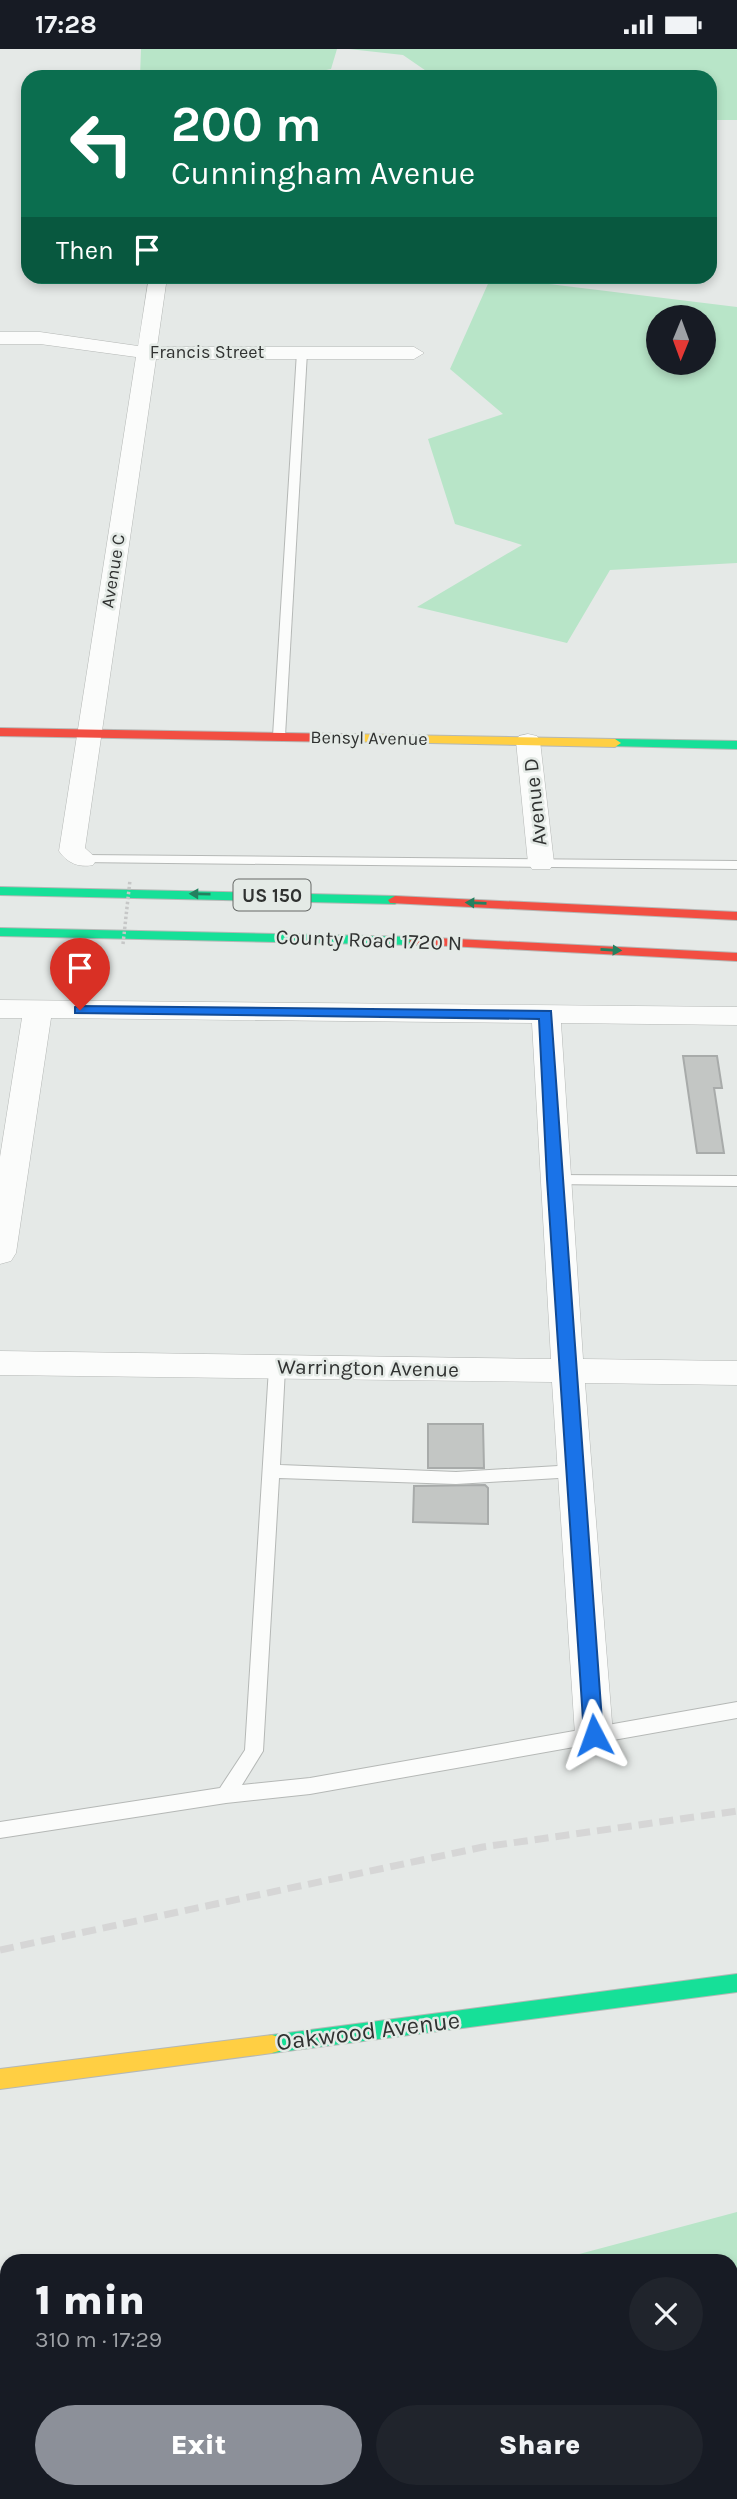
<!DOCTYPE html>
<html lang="en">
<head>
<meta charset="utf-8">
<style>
	body { margin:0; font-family:Karla,sans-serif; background:#20242c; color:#f1f3f6; height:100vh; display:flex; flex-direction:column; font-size:26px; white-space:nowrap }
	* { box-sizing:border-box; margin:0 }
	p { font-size:23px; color:#9ea1a6 }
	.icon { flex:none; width:38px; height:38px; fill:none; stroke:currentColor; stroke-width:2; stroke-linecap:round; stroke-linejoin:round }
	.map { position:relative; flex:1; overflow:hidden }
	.details { position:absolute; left:0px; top:2205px; width:738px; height:245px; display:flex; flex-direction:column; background:#171b24; border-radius:21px 21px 0 0; box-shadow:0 4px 10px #0003 }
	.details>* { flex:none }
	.hud { position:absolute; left:21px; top:21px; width:696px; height:214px; border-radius:21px; box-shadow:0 4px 10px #0003; background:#0b6e4f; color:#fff; overflow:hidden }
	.needle { width:46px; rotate:181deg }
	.tools { position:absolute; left:646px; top:256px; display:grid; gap:14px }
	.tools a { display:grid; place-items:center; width:70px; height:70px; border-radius:50%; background:#171b24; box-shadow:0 4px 10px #0003; font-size:35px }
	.pin { position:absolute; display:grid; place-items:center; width:60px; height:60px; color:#fff; margin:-72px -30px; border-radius:50% 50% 50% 0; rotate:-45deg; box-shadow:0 0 7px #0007 }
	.pin .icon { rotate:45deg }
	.me { position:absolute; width:77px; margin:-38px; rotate:356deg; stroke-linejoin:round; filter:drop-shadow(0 0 5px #0008) }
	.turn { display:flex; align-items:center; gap:24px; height:147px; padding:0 35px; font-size:32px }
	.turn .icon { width:91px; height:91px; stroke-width:2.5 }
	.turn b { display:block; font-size:49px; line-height:60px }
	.then { display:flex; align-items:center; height:66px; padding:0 35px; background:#0003; gap:14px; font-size:26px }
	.round { display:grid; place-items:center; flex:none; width:74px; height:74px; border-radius:37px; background:#20242c }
	.overview { display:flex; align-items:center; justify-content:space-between; height:119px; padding:0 35px }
	h1 { font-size:42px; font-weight:800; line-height:52px }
	.action { display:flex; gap:14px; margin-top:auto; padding:14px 35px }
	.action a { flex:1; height:80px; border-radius:42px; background:#8c9099; color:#fff; font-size:28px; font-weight:800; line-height:80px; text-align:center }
	.action a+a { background:#20242c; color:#f1f3f6 }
	.status { display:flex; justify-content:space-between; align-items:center; height:49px; padding:0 35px; background:#171b24; direction:ltr }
	.status svg { height:19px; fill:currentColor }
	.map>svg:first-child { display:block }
</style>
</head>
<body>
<div class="status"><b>17:28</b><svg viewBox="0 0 49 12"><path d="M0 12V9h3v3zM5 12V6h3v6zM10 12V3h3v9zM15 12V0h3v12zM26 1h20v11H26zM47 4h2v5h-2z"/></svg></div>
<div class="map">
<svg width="737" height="2450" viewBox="0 0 737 2450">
	<rect width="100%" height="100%" fill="#e5e9e7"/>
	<g fill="#b8e5c8" fill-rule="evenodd">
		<polygon points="141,0 337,0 331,20 293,28 140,28"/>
		<polygon points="349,0 737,0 737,71 711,71 710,28 435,28 403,6"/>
		<path d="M491,228L737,258V514L610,521L567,594L417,558L522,496L455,475L428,390L503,365L450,320ZM658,268H704V313H658Z"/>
		<polygon points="737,2163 737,2450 0,2450 0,2291 7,2295 7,2443 732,2443 732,2212 553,2212"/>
	</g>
	<g fill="#c3c6c4" stroke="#a8abaa" stroke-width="2">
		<polygon points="683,1007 717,1007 722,1039 714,1039 724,1104 697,1104"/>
		<polygon points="428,1375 483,1375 484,1419 428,1419"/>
		<polygon points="485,1436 488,1439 488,1475 413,1473 414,1437"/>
	</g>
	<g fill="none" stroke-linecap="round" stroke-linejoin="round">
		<defs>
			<g id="lane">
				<polygon points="302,300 307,303 285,687 279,691 273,687 297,303"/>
				<polygon points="84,806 737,812 737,820 79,813 79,807"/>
				<polygon points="554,1126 737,1127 737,1137 549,1135 546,1131"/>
				<polygon points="277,1313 283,1315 285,1319 280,1416 456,1423 575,1416 581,1417 583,1422 581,1427 575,1428 456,1435 279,1429 263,1702 242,1736 310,1729 737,1653 737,1669 310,1745 226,1754 0,1789 0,1773 220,1739 245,1701 269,1319 271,1315"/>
			</g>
			<g id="street">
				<path d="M149,228H167L157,298H414L424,304L414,310H156L85,799L97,810L93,816C79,819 67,814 59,802L136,308L40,295H0V283H40L138,297Z"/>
				<polygon points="528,685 537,687 540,692 554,814 550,820 532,820 528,814 516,692 519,687"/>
				<polygon points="0,951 737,958 737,976 561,974 583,1310 737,1312 737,1336 585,1334 613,1686 607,1697 594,1701 581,1697 575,1686 552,1333 0,1326 0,1302 551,1310 532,974 51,969 16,1204 11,1212 0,1215 0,1108 22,969 0,969"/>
			</g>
			<g id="fast">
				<polygon points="615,690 737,692 737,700 611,697 611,691"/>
				<polygon points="0,838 395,847 402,851 395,855 0,846"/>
				<polygon points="0,879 416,888 423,892 416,896 0,887"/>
				<polygon points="737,1925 737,1943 272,2004 265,2002 262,1995 265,1988 272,1986"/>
			</g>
			<g id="slow">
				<polygon points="342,685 615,690 621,694 615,698 338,692 336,689"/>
				<polygon points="272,1986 279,1988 282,1995 279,2002 272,2004 0,2040 0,2020"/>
			</g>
			<g id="jam">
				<polygon points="0,679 342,685 348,689 342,693 0,687"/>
				<polygon points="395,847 737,863 737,871 390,854 388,851"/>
				<polygon points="416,888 737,904 737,912 411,895 409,892"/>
			</g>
		</defs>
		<use href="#lane" stroke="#b5b8b6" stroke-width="2"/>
		<use href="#street" stroke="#b5b8b6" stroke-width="1"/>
		<use href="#fast" stroke="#b5b8b6" stroke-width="2"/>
		<use href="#slow" stroke="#b5b8b6" stroke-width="2"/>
		<use href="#jam" stroke="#b5b8b6" stroke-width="2"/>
		<use href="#lane" fill="#fbfcfb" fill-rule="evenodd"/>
		<use href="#street" fill="#fbfcfb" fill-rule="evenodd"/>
		<use href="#fast" fill="#16e098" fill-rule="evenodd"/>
		<use href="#slow" fill="#ffcf43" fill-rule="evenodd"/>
		<use href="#jam" fill="#f24e42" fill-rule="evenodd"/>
		<polyline stroke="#d6d6d6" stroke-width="7" stroke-dasharray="14 7" stroke-linecap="butt" points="0,1901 483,1798 737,1762"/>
		<polyline stroke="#c6c7c7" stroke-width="3.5" stroke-dasharray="2.5 2.5" stroke-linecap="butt" points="123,895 130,831"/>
	</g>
	<defs><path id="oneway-solid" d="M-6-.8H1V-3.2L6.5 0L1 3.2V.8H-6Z" transform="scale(1.75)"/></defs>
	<g fill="#24805f">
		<use href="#oneway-solid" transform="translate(200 845) rotate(-179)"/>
		<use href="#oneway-solid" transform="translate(476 854) rotate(-178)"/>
		<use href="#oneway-solid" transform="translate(611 901) rotate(3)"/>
	</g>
	<polygon fill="#1a73e8" stroke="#114b97" stroke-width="2" points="80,957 551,962 603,1686 600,1691 587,1691 584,1686 547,1130 539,970 75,964 75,958"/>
	<g text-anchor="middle" stroke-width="5" stroke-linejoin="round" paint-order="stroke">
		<g font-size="18" fill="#303231" stroke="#e4eae6">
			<text x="207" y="309">Francis Street</text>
			<text transform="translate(113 522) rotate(-81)" y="6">Avenue C</text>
			<text transform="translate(369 689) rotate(1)" y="6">Bensyl Avenue</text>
		</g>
		<rect fill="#e4eae6" stroke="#666967" stroke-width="2" x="233.5" y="830.5" width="77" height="31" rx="5"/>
		<g font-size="19" font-weight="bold" fill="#303231">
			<text x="272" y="853">US 150</text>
		</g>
		<g font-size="21" fill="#303231" stroke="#e4eae6">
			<text transform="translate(535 753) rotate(-96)" y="7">Avenue D</text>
			<text transform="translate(369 891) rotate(2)" y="7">County Road 1720 N</text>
			<text transform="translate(368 1319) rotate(1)" y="7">Warrington Avenue</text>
		</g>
		<g font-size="24" fill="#303231" stroke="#e4eae6">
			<text transform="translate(368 1982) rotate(-7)" y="8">Oakwood Avenue</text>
		</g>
	</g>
</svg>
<div class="tools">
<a><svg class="needle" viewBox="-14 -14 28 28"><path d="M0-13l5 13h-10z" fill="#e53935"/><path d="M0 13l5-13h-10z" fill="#9ea1a6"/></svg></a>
</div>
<div class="pin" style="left:80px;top:961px;background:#d93025"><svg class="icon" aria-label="arrive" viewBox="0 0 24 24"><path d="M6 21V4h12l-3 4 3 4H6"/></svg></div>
<svg class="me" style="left:594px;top:1686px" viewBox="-20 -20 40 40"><path d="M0-17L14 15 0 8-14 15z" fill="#1a73e8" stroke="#fff" stroke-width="4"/></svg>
<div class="hud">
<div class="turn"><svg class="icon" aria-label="left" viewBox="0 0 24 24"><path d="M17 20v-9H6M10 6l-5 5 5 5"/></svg><div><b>200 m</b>Cunningham Avenue</div></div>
<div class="then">Then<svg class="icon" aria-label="arrive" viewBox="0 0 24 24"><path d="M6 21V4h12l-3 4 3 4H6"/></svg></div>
</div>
<section class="details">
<div class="overview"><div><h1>1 min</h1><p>310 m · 17:29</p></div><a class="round"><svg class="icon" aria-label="close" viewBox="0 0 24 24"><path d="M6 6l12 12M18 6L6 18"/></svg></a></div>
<div class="action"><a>Exit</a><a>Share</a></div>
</section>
</div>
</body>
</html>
